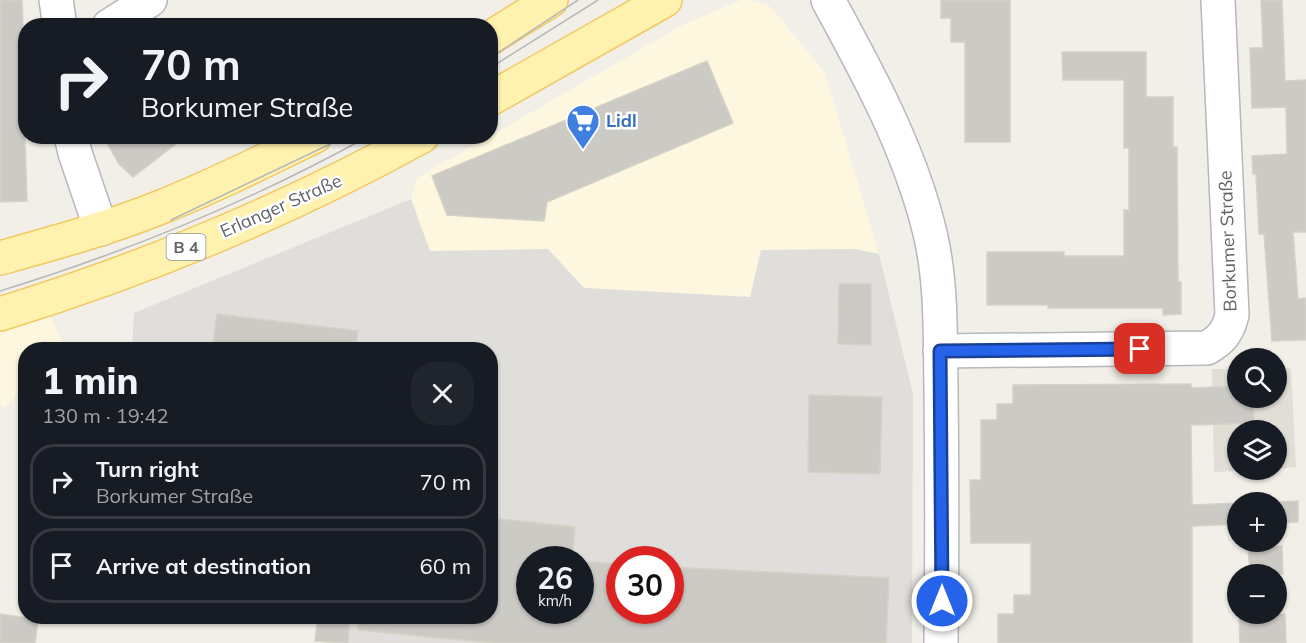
<!DOCTYPE html>
<html lang="en">
<head>
<meta charset="utf-8">
<style>
	body { margin:0; font-family:Mulish,sans-serif; background:#20242c; color:#f1f3f6; height:100vh; display:flex; flex-direction:column; font-size:22px; white-space:nowrap }
	* { box-sizing:border-box; margin:0 }
	p { font-size:20px; color:#9ea1a6 }
	.icon { flex:none; width:33px; height:33px; fill:none; stroke:currentColor; stroke-width:2; stroke-linecap:round; stroke-linejoin:round }
	.map { position:relative; flex:1; overflow:hidden }
	.drawer { position:absolute; left:18px; top:342px; width:480px; height:282px; display:flex; flex-direction:column; background:#171b24; border-radius:24px; box-shadow:0 2px 4px #0004 }
	.drawer>* { flex:none }
	.top-card { position:absolute; left:18px; top:18px; width:480px; height:126px; border-radius:24px; box-shadow:0 2px 4px #0004; background:#171b24; color:#f1f3f6; overflow:hidden }
	.controls { position:absolute; left:1227px; top:348px; display:grid; gap:12px }
	.controls a { display:grid; place-items:center; width:60px; height:60px; border-radius:50%; background:#171b24; box-shadow:0 2px 4px #0004; font-size:30px }
	.speed { position:absolute; left:516px; top:546px; display:flex; gap:12px; font-size:30px; font-weight:700; text-align:center }
	.speed>* { display:grid; place-content:center; width:78px; height:78px; border-radius:50%; background:#171b24; box-shadow:0 2px 4px #0004; line-height:1 }
	.speed small { font-size:15px; font-weight:400 }
	.speed .limit { border:9px solid #d22; background:#fff; color:#111 }
	.pin { position:absolute; display:grid; place-items:center; width:51px; height:51px; color:#fff; margin:-26px; border-radius:12px; box-shadow:0 3px 9px #0006 }
	.me { position:absolute; width:66px; margin:-33px; rotate:0deg; stroke-linejoin:round; filter:drop-shadow(0 0 4px #0008) }
	.turn { display:flex; align-items:center; gap:21px; height:126px; padding:0 24px; font-size:27px }
	.turn .icon { width:78px; height:78px; stroke-width:2.5 }
	.turn b { display:block; font-size:42px; line-height:51px }
	.round { display:grid; place-items:center; flex:none; width:63px; height:63px; border-radius:24px; background:#20242c }
	.head { display:flex; align-items:center; justify-content:space-between; height:102px; padding:0 24px }
	h1 { font-size:36px; font-weight:800; line-height:45px }
	ul { padding:0; list-style:none }
	li { display:flex; align-items:center; gap:18px; height:75px; margin:0 12px 9px; padding:0 12px; border:3px solid #363941; border-radius:24px }
	li div { flex:1 }
	li b { display:block; font-size:22px }
	li em { font-style:normal }
	.map>svg:first-child { display:block }
</style>
</head>
<body>
<div class="map">
<svg width="1306" height="643" viewBox="0 0 1306 643">
	<rect width="100%" height="100%" fill="#f1efe8"/>
	<g fill="#fef7e0">
		<polygon points="741,0 750,0 771,7 825,73 879,254 855,249 761,250 750,297 584,288 548,249 429,251 411,199 417,178 683,25"/>
		<polygon points="47,310 63,343 58,349 26,350 25,385 5,408 0,404 0,324"/>
	</g>
	<path fill="#e0deda" fill-rule="evenodd" d="M411,199L430,251L548,249L584,288L750,297L761,250L855,249L879,254L913,394L912,643H333L315,641L318,617L490,616V350H132L134,313ZM530,560H580V610H530ZM620,560H670V610H620Z"/>
	<polygon fill="#e1ded6" points="1291,368 1296,467 1277,469 1276,430 1238,430 1238,470 1260,470 1214,472 1212,369 1237,369 1238,398 1276,398 1277,369"/>
	<g fill="#cccac5" stroke="#d6d1c6" stroke-width="1.5">
		<polygon points="0,0 22,0 24,55 26,55 26,106 24,106 27,201 0,202"/>
		<polygon points="941,0 1010,0 1010,142 965,142 965,42 951,42 951,18 941,18"/>
		<polygon points="1261,0 1282,0 1285,81 1306,80 1306,232 1293,232 1298,299 1306,298 1306,340 1272,341 1264,234 1259,234 1256,174 1253,174 1252,156 1287,154 1286,107 1252,108 1250,48 1263,48"/>
		<polygon points="1062,52 1146,52 1146,97 1173,97 1173,147 1177,147 1178,282 1181,282 1181,314 1163,315 1163,308 1048,308 1048,305 987,305 987,252 1064,252 1064,256 1124,256 1124,210 1129,210 1129,148 1124,148 1124,80 1063,80"/>
		<polygon points="707,61 733,123 547,202 544,221 447,215 432,176"/>
		<polygon points="103,136 186,136 133,177 119,164"/>
		<polygon points="839,284 871,284 871,345 838,344"/>
		<polygon points="217,314 358,331 355,350 260,350 213,344"/>
		<polygon points="1191,384 1191,388 1238,386 1238,398 1253,398 1254,423 1191,425 1192,505 1238,503 1238,524 1192,526 1192,643 998,643 998,614 1014,614 1014,595 1031,595 1031,543 971,543 970,480 981,480 981,420 997,420 997,404 1013,404 1013,385"/>
		<polygon points="809,395 882,397 880,474 808,472"/>
		<polygon points="1298,501 1298,522 1276,523 1276,502"/>
		<polygon points="490,518 575,527 572,560 530,560 530,610 580,610 580,597 587,597 589,562 620,564 620,610 670,610 670,567 889,578 886,643 493,643 358,630 359,616 490,616"/>
		<polygon points="1282,546 1283,574 1250,574 1248,548"/>
		<polygon points="0,614 38,620 35,643 0,643"/>
		<polygon points="1239,614 1285,614 1286,643 1240,643"/>
		<polygon points="318,616 350,616 348,643 315,641"/>
	</g>
	<g fill="none" stroke-linecap="round" stroke-linejoin="round">
		<defs>
			<g id="minor">
				<polyline points="56,0 60,26"/>
				<path d="M828,0C869,75 910,150 930,233C942,283 940,337 941,388C942,473 942,558 941,643"/>
				<polyline points="109,26 150,0"/>
				<polyline points="71,136 75,153 101,229"/>
				<path d="M940,351L1207,348C1221,340 1228,332 1232,315L1218,0"/>
			</g>
			<g id="major">
				<polyline points="490,38 551,0"/>
				<polyline points="490,99 665,0"/>
				<path d="M0,258C54,243 109,228 161,207C214,186 264,161 315,136"/>
				<path d="M0,314C146,269 288,210 422,136"/>
			</g>
		</defs>
		<use href="#minor" stroke="#b5b8bc" stroke-width="36"/>
		<use href="#major" stroke="#f2c960" stroke-width="36"/>
		<use href="#minor" stroke="#fff" stroke-width="33"/>
		<use href="#major" stroke="#fff2af" stroke-width="33"/>
		<g stroke="#b6b7b8" stroke-width="1.5">
			<polyline points="490,58 578,0"/>
			<polyline points="490,68 598,0"/>
			<polyline points="171,220 347,136"/>
			<path d="M0,291C127,252 253,200 369,136"/>
		</g>
	</g>
	<g fill="none" stroke-linecap="round" stroke-linejoin="round">
		<defs>
			<polyline id="route" points="942,601 940,351 1140,349"/>
		</defs>
		<use href="#route" stroke="#184099" stroke-width="15"/>
		<use href="#route" stroke="#2563eb" stroke-width="10"/>
	</g>
	<defs>
		<symbol id="supermarket-pin" viewBox="-11 -11 22 30"><path d="M0 17L-7.5 6A9.5 9.5 0 1 1 7.5 6Z" fill="#3f7fe0" stroke="#fff"/><path d="M-6-5.5h2.5l.6 2H6L4.5 2H-2.5L-4.4-4H-6ZM-1.5 3.2a1.3 1.3 0 1 0 .1 0ZM3 3.2a1.3 1.3 0 1 0 .1 0Z" fill="#fff"/></symbol>
	</defs>
	<g fill-rule="evenodd">
		<use href="#supermarket-pin" x="564" y="102" width="38" height="52"/>
	</g>
	<g text-anchor="middle" stroke-width="5" stroke-linejoin="round" paint-order="stroke">
		<rect fill="#fff" stroke="#8f9295" stroke-width="1.5" x="166.5" y="234" width="39" height="26" rx="4.5"/>
		<g font-size="16" font-weight="bold" fill="#5f6368">
			<text x="186" y="253">B 4</text>
		</g>
		<g font-size="18" font-weight="bold" fill="#366cbe" stroke="#fff" text-anchor="start">
			<text x="606" y="127">Lidl</text>
		</g>
		<g font-size="18" fill="#5f6368" stroke="#fff">
			<text transform="translate(281 206) rotate(-24)" y="6">Erlanger Straße</text>
			<text transform="translate(1228 241) rotate(-92)" y="6">Borkumer Straße</text>
		</g>
	</g>
</svg>
<div class="controls">
<a><svg class="icon" aria-label="search" viewBox="0 0 24 24"><circle cx="10" cy="10" r="6"/><path d="M15 15l6 6"/></svg></a>
<a><svg class="icon" aria-label="layers" viewBox="0 0 24 24"><path d="M12 4l9 5-9 5-9-5zM3 14l9 5 9-5"/></svg></a>
<a>+</a>
<a>−</a>
</div>
<div class="speed"><div>26<small>km/h</small></div><div class="limit">30</div></div>
<div class="pin" style="left:1140px;top:349px;background:#d93025"><svg class="icon" aria-label="arrive" viewBox="0 0 24 24"><path d="M6 21V4h12l-3 4 3 4H6"/></svg></div>
<svg class="me" style="left:942px;top:601px" viewBox="-20 -20 40 40"><circle r="17" fill="#2563eb" stroke="#fff" stroke-width="3"/><path d="M0-11L8 9 0 5-8 9z" fill="#fff"/></svg>
<div class="top-card">
<div class="turn"><svg class="icon" aria-label="right" viewBox="0 0 24 24"><path d="M7 20v-9h11M14 6l5 5-5 5"/></svg><div><b>70 m</b>Borkumer Straße</div></div>
</div>
<section class="drawer">
<div class="head"><div><h1>1 min</h1><p>130 m · 19:42</p></div><a class="round"><svg class="icon" aria-label="close" viewBox="0 0 24 24"><path d="M6 6l12 12M18 6L6 18"/></svg></a></div>
<ul>
<li><svg class="icon" aria-label="right" viewBox="0 0 24 24"><path d="M7 20v-9h11M14 6l5 5-5 5"/></svg><div><b>Turn right</b><p>Borkumer Straße</p></div><em>70 m</em></li>
<li><svg class="icon" aria-label="arrive" viewBox="0 0 24 24"><path d="M6 21V4h12l-3 4 3 4H6"/></svg><div><b>Arrive at destination</b></div><em>60 m</em></li>
</ul>
</section>
</div>
</body>
</html>
